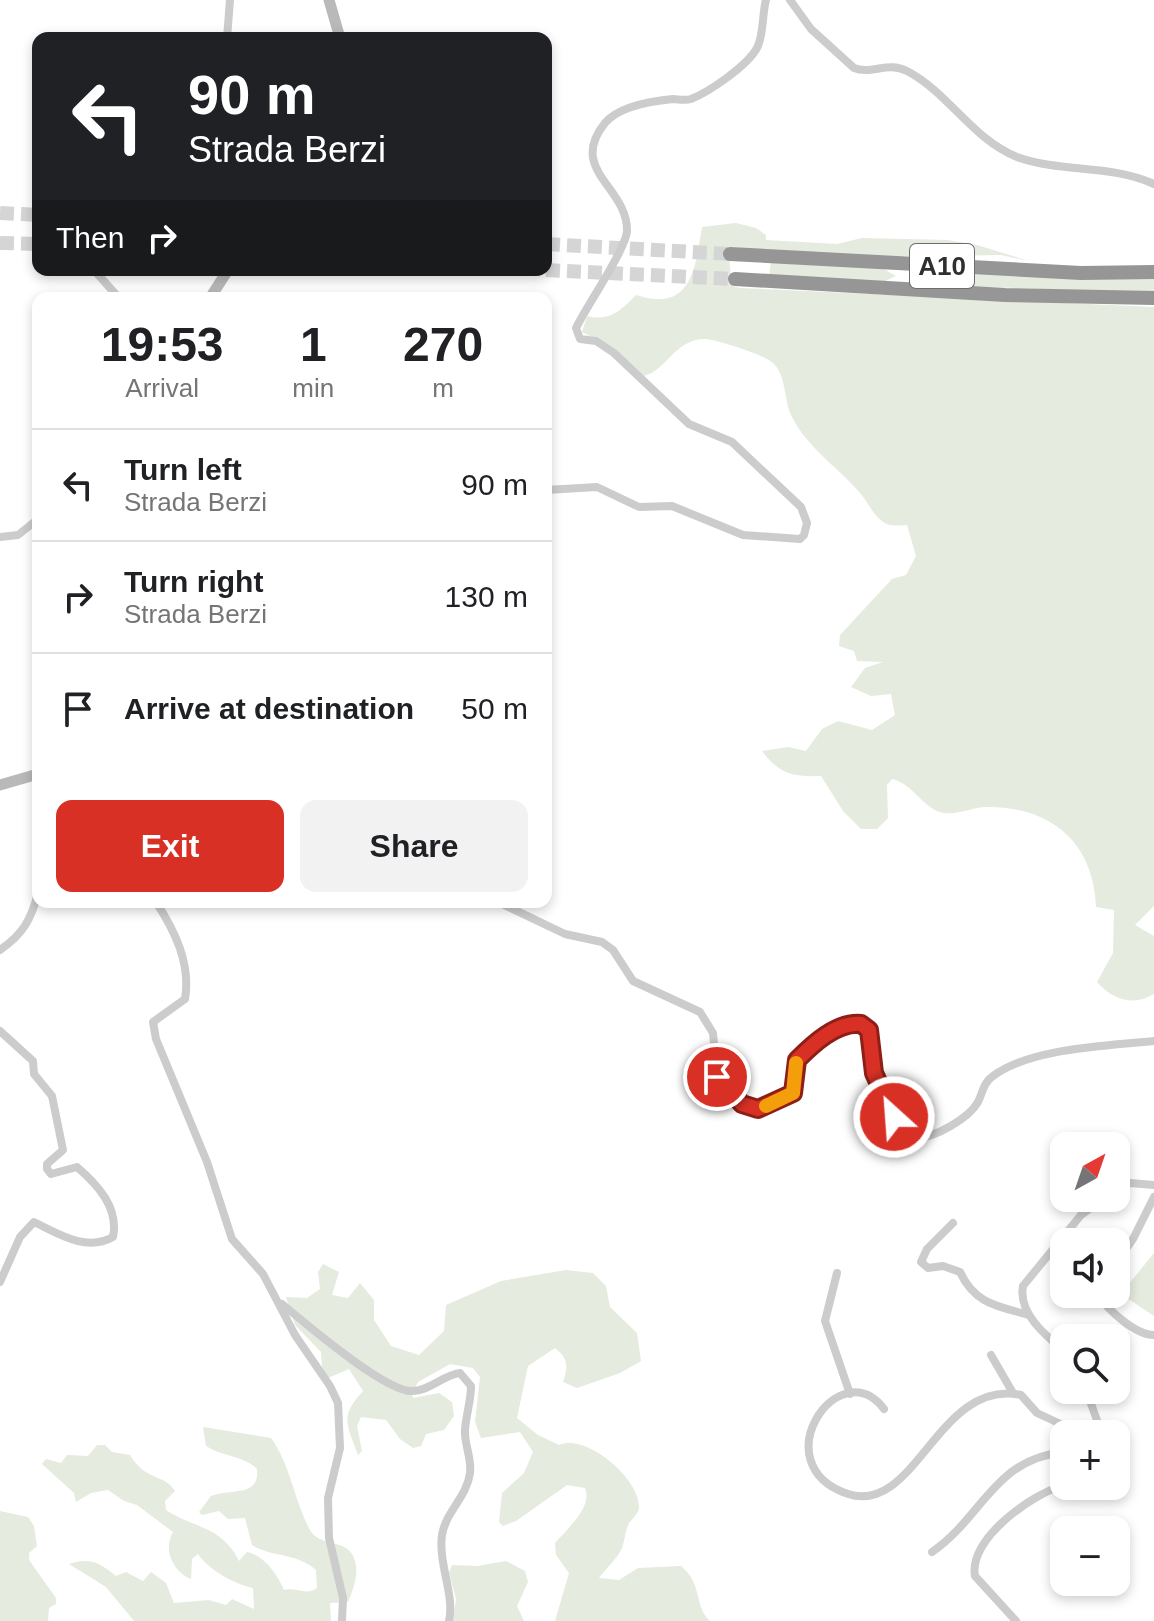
<!DOCTYPE html>
<html lang="en">
<head>
<meta charset="utf-8">
<style>
	body { margin:0; font-family:Arial,sans-serif; background:#f2f2f2; color:#202124; height:100vh; display:flex; flex-direction:column; font-size:30px; white-space:nowrap }
	* { box-sizing:border-box; margin:0 }
	p { font-size:26px; color:#757577 }
	.icon { flex:none; width:44px; height:44px; fill:none; stroke:currentColor; stroke-width:2; stroke-linecap:round; stroke-linejoin:round }
	.map { position:relative; flex:1; overflow:hidden }
	.drawer { position:absolute; left:32px; top:292px; width:520px; height:616px; display:flex; flex-direction:column; background:#fff; border-radius:16px; box-shadow:0 4px 12px #0003 }
	.drawer>* { flex:none }
	.guide { position:absolute; left:32px; top:32px; width:520px; height:244px; border-radius:16px; box-shadow:0 4px 12px #0003; background:#202124; color:#fff; overflow:hidden }
	.needle { width:52px; rotate:40deg }
	.controls { position:absolute; left:1050px; top:1132px; display:grid; gap:16px }
	.controls a { display:grid; place-items:center; width:80px; height:80px; border-radius:16px; background:#fff; box-shadow:0 4px 12px #0003; font-size:40px }
	.pin { position:absolute; display:grid; place-items:center; width:68px; height:68px; color:#fff; margin:-34px; border:4px solid #fff; border-radius:50%; box-shadow:0 2px 8px #0007 }
	.me { position:absolute; width:88px; margin:-44px; rotate:334deg; stroke-linejoin:round; filter:drop-shadow(0 0 6px #0008) }
	.turn { display:flex; align-items:center; gap:28px; height:168px; padding:0 24px; font-size:36px }
	.turn .icon { width:104px; height:104px; stroke-width:2.5 }
	.turn b { display:block; font-size:56px; line-height:68px }
	.then { display:flex; align-items:center; height:76px; padding:0 24px; background:#0003; gap:16px; font-size:30px }
	.eta { display:flex; justify-content:space-evenly; align-items:center; height:136px; text-align:center }
	.eta b { font-size:48px; font-weight:600; line-height:56px }
	.primary-button { display:flex; gap:16px; margin-top:auto; padding:16px 24px }
	.primary-button a { flex:1; height:92px; border-radius:16px; background:#d93025; color:#fff; font-size:32px; font-weight:600; line-height:92px; text-align:center }
	.primary-button a+a { background:#f2f2f2; color:#202124 }
	ul { padding:0; list-style:none }
	li { display:flex; align-items:center; gap:24px; height:112px; padding:0 24px; border-top:2px solid #e0e0e0 }
	li div { flex:1 }
	li b { display:block; font-size:30px }
	li em { font-style:normal }
	.map>svg:first-child { display:block }
</style>
</head>
<body>
<div class="map">
<svg width="1154" height="1621" viewBox="0 0 1154 1621">
	<rect width="100%" height="100%" fill="#fff"/>
	<g fill="#e5ebde">
		<path d="M736,223L756,228L766,235V240L837,244L862,238L947,240L977,245L1029,261L1001,255L874,257L728,247L732,286L740,288L1154,307V906L1135,925L1154,936V994C1134,1006 1114,1001 1097,982L1113,953L1114,910L1096,907C1094,842 1050,806 986,807C971,807 953,818 937,811C920,803 912,784 892,779L887,785L888,818L877,829H861L843,811L821,776C793,777 779,774 762,751L788,747L806,751L822,729L838,721L872,730L895,715L891,694L871,696L851,687L865,668L883,662L857,661L854,651L839,646L840,635L892,579L906,575L916,556L907,525C899,525 890,527 883,522C873,515 868,502 860,493C837,466 807,448 791,415C784,399 786,376 774,364C766,355 718,340 705,339C675,339 667,370 644,376L598,340L582,332L587,316C610,322 621,310 636,295C691,313 695,270 702,227Z"/>
		<polygon points="771,260 882,268 896,276 881,283 769,277"/>
		<polygon points="939,271 1154,277 1154,293 938,285 925,278"/>
		<polygon points="1154,1253 1154,1316 1124,1296 1124,1290"/>
		<path d="M323,1264L339,1272L332,1295L348,1298L360,1283L374,1300V1320L391,1346L419,1355L444,1331L446,1305L501,1281L566,1270L593,1273L606,1286L610,1307L637,1333L641,1361L620,1373L577,1388L563,1382C568,1367 569,1359 555,1348L528,1366L517,1418L538,1435L559,1445C587,1433 641,1480 639,1508C638,1514 633,1518 629,1523C625,1531 625,1540 622,1548C617,1559 606,1568 599,1578L619,1580L638,1568L681,1566C703,1584 694,1607 710,1621H555L569,1573L556,1555L555,1543C567,1529 593,1507 585,1488L567,1485L516,1521L503,1526L499,1522L502,1493L524,1473L533,1452L520,1432L481,1438L475,1422L480,1377L473,1368L450,1364L418,1382L412,1394L413,1398L439,1393L452,1402L454,1416L444,1430L426,1434L421,1446L413,1448L400,1439L386,1420L361,1417L357,1426L362,1451L358,1455C347,1424 339,1417 363,1391L349,1369L328,1378L322,1367L321,1352L295,1325L286,1297L307,1298L320,1289L318,1272Z"/>
		<path d="M203,1427L271,1438C291,1466 294,1500 310,1530C320,1547 342,1539 352,1554C361,1569 354,1588 348,1602L330,1603L331,1621H134L106,1587L69,1564C90,1557 100,1563 116,1576L126,1572L143,1581L151,1572L166,1583L174,1603L209,1600L226,1605L232,1599L254,1609L253,1588C234,1584 209,1570 198,1554L192,1559L191,1579C172,1571 163,1549 173,1532L137,1505L124,1501L108,1490L91,1493L76,1502L74,1493L42,1464L46,1459L61,1463L67,1455L88,1456L97,1445H105L112,1452L130,1455C145,1481 165,1474 175,1491L165,1501L166,1510C195,1529 222,1526 239,1561L247,1552C264,1555 278,1575 284,1590C296,1587 306,1596 317,1588L316,1570C296,1552 274,1558 252,1545L245,1518L228,1519L219,1511L202,1515L199,1512L211,1496C230,1488 260,1498 257,1469C243,1455 223,1457 206,1446Z"/>
		<polygon points="0,1511 28,1517 34,1526 37,1546 29,1553 29,1560 56,1598 56,1604 49,1608 48,1621 0,1621"/>
		<polygon points="506,1561 525,1571 528,1582 517,1606 524,1621 453,1621 456,1599 449,1573 452,1565 477,1566"/>
	</g>
	<g fill="none" stroke-linecap="round" stroke-linejoin="round">
		<g stroke="#d5d5d5" stroke-width="14" stroke-dasharray="14 7" stroke-linecap="butt">
			<polyline points="0,213 38,215"/>
			<polyline points="0,243 38,244"/>
			<polyline points="546,244 730,254"/>
			<polyline points="546,270 735,279"/>
		</g>
		<g stroke="#ccc" stroke-width="8">
			<path d="M790,0L811,29L854,68C871,75 888,61 907,71C949,93 972,139 1017,157C1062,173 1110,164 1154,184"/>
			<polyline points="227,38 230,0"/>
			<polyline points="94,270 119,298"/>
			<path d="M546,490L597,487L639,507L672,506L743,535L800,539L804,535L807,523L801,507L732,442L689,424L614,353L596,341L580,339L576,328C586,307 626,249 627,231C628,187 567,170 605,123C619,106 652,101 673,99C678,99 685,101 691,99C709,92 747,66 757,48C764,35 762,14 766,0"/>
			<polyline points="0,537 18,535 38,519"/>
			<path d="M156,902C175,931 191,964 185,999L153,1022L156,1039L207,1162L232,1239L263,1274L295,1335L330,1386L338,1403L340,1448L328,1498L329,1538L343,1598L342,1621"/>
			<path d="M498,902L565,934L602,942L613,950L633,981L700,1012L713,1033L717,1077L742,1104L753,1109L793,1093L797,1060C813,1044 846,1011 869,1030C876,1061 880,1126 916,1138C935,1138 969,1118 978,1102C983,1092 983,1083 993,1076C1030,1048 1108,1046 1154,1041"/>
			<path d="M0,950C23,934 31,920 38,893"/>
			<path d="M0,1031L33,1061L34,1074L52,1096L63,1150L47,1164V1169L51,1174L77,1167C98,1185 119,1208 113,1237C86,1252 59,1234 34,1222L20,1237L0,1282"/>
			<polyline points="1116,1190 1130,1183 1154,1185"/>
			<path d="M953,1223L927,1249L921,1262L928,1268L943,1266L960,1272C975,1304 997,1306 1029,1315"/>
			<polyline points="1116,1263 1133,1239 1154,1197"/>
			<polyline points="837,1273 825,1321 850,1394"/>
			<path d="M1098,1294C1107,1310 1136,1335 1154,1335"/>
			<path d="M282,1304C305,1323 386,1393 413,1391C429,1391 443,1375 460,1373L471,1386C471,1401 466,1415 465,1430C464,1444 472,1458 470,1473C467,1497 446,1511 442,1535C438,1564 455,1595 449,1621"/>
			<path d="M1064,1351C1045,1335 1018,1313 1023,1286L1081,1215L1104,1198"/>
			<polyline points="991,1355 1013,1393"/>
			<polyline points="1086,1390 1102,1434"/>
			<path d="M884,1409C839,1350 761,1465 848,1494C916,1516 938,1378 1021,1395L1037,1413L1082,1434"/>
			<path d="M932,1552C983,1517 994,1459 1064,1452"/>
			<path d="M1016,1621L975,1576C968,1539 1032,1494 1064,1485"/>
		</g>
		<g stroke="#b9b9b9" stroke-width="11">
			<polyline points="329,0 340,38"/>
			<polyline points="210,298 228,270"/>
			<polyline points="0,785 38,774"/>
		</g>
		<g stroke="#969696" stroke-width="14">
			<polyline points="730,254 1081,273 1154,272"/>
			<polyline points="735,279 1005,295 1154,298"/>
		</g>
	</g>
	<g fill="none" stroke-linecap="round" stroke-linejoin="round">
		<defs>
			<path id="route" d="M717,1077L742,1104L758,1109L793,1093L797,1060C813,1044 836,1022 861,1024L869,1030L874,1073L894,1117"/>
		</defs>
		<use href="#route" stroke="#8d1f18" stroke-width="20"/>
		<use href="#route" stroke="#d93025" stroke-width="14"/>
		<polyline stroke="#f59e0b" stroke-width="14" points="766,1106 793,1093 796,1063"/>
	</g>
	<g text-anchor="middle" stroke-width="8" stroke-linejoin="round" paint-order="stroke">
		<rect fill="#fff" stroke="#6d6d6d" stroke-width="2" x="910" y="244" width="64" height="44" rx="6"/>
		<g font-size="26" font-weight="bold" fill="#2f2f2f">
			<text x="942" y="275">A10</text>
		</g>
	</g>
</svg>
<div class="controls">
<a><svg class="needle" viewBox="-14 -14 28 28"><path d="M0-13l5 13h-10z" fill="#e53935"/><path d="M0 13l5-13h-10z" fill="#757577"/></svg></a>
<a><svg class="icon" aria-label="sound" viewBox="0 0 24 24"><path d="M4 9h4l5-4v14l-5-4H4zM17 9q2 3 0 6"/></svg></a>
<a><svg class="icon" aria-label="search" viewBox="0 0 24 24"><circle cx="10" cy="10" r="6"/><path d="M15 15l6 6"/></svg></a>
<a>+</a>
<a>−</a>
</div>
<div class="pin" style="left:717px;top:1077px;background:#d93025"><svg class="icon" aria-label="arrive" viewBox="0 0 24 24"><path d="M6 21V4h12l-3 4 3 4H6"/></svg></div>
<svg class="me" style="left:894px;top:1117px" viewBox="-20 -20 40 40"><circle r="17" fill="#d93025" stroke="#fff" stroke-width="3"/><path d="M0-11L8 9 0 5-8 9z" fill="#fff"/></svg>
<div class="guide">
<div class="turn"><svg class="icon" aria-label="left" viewBox="0 0 24 24"><path d="M17 20v-9H6M10 6l-5 5 5 5"/></svg><div><b>90 m</b>Strada Berzi</div></div>
<div class="then">Then<svg class="icon" aria-label="right" viewBox="0 0 24 24"><path d="M7 20v-9h11M14 6l5 5-5 5"/></svg></div>
</div>
<section class="drawer">
<div class="eta">
<div><b>19:53</b><p>Arrival</p></div>
<div><b>1</b><p>min</p></div>
<div><b>270</b><p>m</p></div>
</div>
<ul>
<li><svg class="icon" aria-label="left" viewBox="0 0 24 24"><path d="M17 20v-9H6M10 6l-5 5 5 5"/></svg><div><b>Turn left</b><p>Strada Berzi</p></div><em>90 m</em></li>
<li><svg class="icon" aria-label="right" viewBox="0 0 24 24"><path d="M7 20v-9h11M14 6l5 5-5 5"/></svg><div><b>Turn right</b><p>Strada Berzi</p></div><em>130 m</em></li>
<li><svg class="icon" aria-label="arrive" viewBox="0 0 24 24"><path d="M6 21V4h12l-3 4 3 4H6"/></svg><div><b>Arrive at destination</b></div><em>50 m</em></li>
</ul>
<div class="primary-button"><a>Exit</a><a>Share</a></div>
</section>
</div>
</body>
</html>
